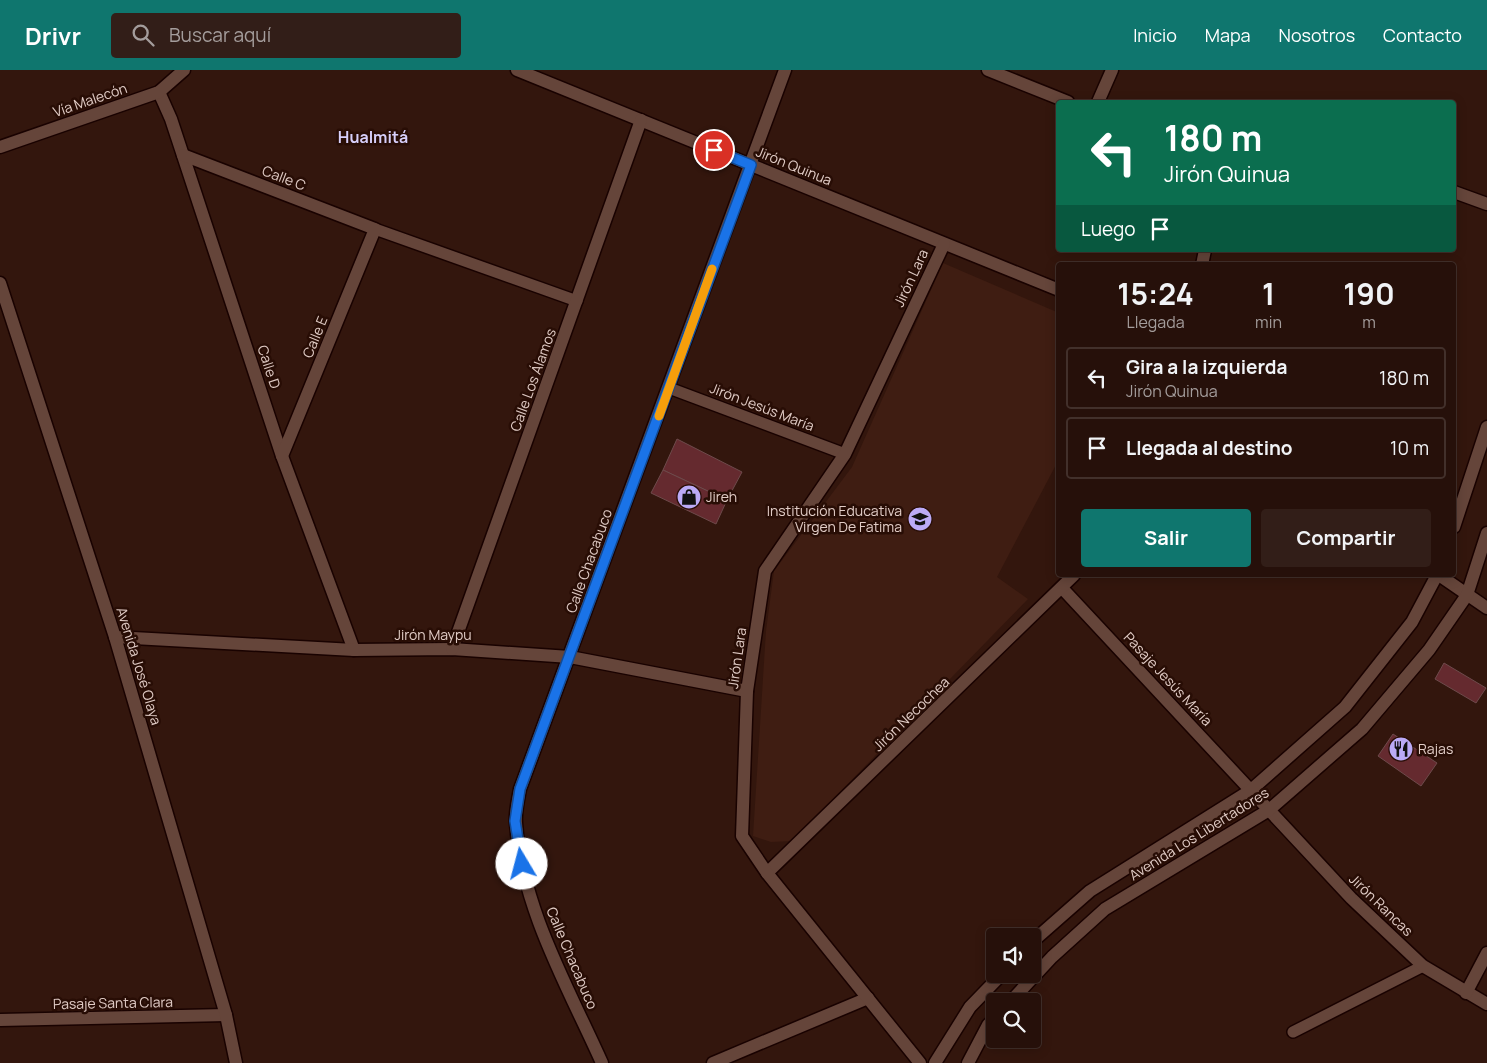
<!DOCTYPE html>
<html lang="es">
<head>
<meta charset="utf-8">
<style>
	body { margin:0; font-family:Manrope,sans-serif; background:#321e18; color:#f1f3f6; height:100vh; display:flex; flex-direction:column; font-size:19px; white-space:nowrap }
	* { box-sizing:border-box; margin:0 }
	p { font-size:16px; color:#a49d9c }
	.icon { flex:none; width:28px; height:28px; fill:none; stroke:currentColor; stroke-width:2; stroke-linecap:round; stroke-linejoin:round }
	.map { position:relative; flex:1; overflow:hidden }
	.drawer { position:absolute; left:1056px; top:192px; width:400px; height:315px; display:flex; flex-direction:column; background:#26100a; border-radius:5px; box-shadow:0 2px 12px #0003,0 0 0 1px #42302b }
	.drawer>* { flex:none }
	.banner { position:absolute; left:1056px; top:30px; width:400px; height:152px; border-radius:5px; box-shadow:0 2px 12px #0003,0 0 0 1px #42302b; background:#0b6e4f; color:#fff; overflow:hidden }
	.controls { position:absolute; left:986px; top:858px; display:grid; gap:10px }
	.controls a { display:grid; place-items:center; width:55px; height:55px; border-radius:5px; background:#26100a; box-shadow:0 2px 12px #0003,0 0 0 1px #42302b; font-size:25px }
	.pin { position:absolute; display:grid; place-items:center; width:42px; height:42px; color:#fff; margin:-21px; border:2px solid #fff; border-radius:50%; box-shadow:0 1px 5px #0007 }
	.me { position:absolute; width:55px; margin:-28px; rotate:352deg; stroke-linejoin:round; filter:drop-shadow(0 0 4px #0008) }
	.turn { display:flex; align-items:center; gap:18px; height:105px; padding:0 25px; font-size:22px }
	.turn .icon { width:65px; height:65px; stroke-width:2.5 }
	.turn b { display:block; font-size:35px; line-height:42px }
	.then { display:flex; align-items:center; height:48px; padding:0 25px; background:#0003; gap:10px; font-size:19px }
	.eta { display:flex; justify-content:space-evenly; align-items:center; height:85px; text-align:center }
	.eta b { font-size:30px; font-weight:700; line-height:35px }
	.cta { display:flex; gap:10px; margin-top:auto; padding:10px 25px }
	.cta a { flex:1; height:58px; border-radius:5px; background:#0f766e; color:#fff; font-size:20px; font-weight:700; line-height:58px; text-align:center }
	.cta a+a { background:#321e18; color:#f1f3f6 }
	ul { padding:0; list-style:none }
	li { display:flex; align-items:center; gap:15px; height:62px; margin:0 10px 8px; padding:0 15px; border:2px solid #42302b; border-radius:5px }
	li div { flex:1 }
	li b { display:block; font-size:19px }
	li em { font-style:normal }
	header { display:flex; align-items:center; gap:30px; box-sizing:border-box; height:70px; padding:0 25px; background:#0f766e; color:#fff }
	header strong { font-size:24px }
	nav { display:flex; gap:28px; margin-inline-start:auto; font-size:18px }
	.search { width:350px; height:45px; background:#321e18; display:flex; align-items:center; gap:12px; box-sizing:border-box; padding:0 18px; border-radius:5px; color:#a49d9c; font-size:19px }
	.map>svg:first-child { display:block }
</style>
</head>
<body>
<header>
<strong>Drivr</strong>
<div class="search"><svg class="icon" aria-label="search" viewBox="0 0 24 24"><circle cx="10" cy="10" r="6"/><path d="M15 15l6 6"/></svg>Buscar aquí</div>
<nav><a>Inicio</a><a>Mapa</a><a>Nosotros</a><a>Contacto</a></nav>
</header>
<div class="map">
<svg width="1487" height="993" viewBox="0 0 1487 993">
	<rect width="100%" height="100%" fill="#33160d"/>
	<polygon fill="#3f1d12" points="943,193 1059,243 1059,389 997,507 1028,529 792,771 771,772 753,766 766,561 774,501 852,397"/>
	<g fill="#652a2f" stroke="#6e4a4b">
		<polygon points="677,369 742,402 727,430 663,400"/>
		<polygon points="663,400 727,430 716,454 651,423"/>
		<polygon points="1444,593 1486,618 1476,633 1435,609"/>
		<polygon points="1393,664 1437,693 1421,716 1378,686"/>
	</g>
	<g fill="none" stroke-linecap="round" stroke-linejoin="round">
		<defs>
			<g id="lane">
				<polyline points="375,159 577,231"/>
				<polyline points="669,318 845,384"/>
				<polyline points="1293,962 1423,896"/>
			</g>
			<g id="street">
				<polyline points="517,0 1059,220"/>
				<polyline points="988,0 1068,32"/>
				<polyline points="159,22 171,49 282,386 354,580"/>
				<polyline points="1098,32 1112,0"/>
				<polyline points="183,85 375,159 282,386"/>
				<polyline points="1454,122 1487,134"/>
				<polyline points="1202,195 1205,180"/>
				<polyline points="1439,505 1487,538"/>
				<polyline points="1062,518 1351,828 1423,896 1487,934"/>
				<polyline points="115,567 354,580 452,579 570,587 747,621"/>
				<polyline points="452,579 641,50"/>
				<polyline points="767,803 1074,505"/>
				<polyline points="1466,923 1487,883"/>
				<polyline points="0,950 226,945"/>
				<path d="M602,993C568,917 522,838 516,753C515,742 518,730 520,719L785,0"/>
				<polyline points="713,993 868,928"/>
				<polyline points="920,993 767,803 742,766 747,621 765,501 845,384 944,174"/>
			</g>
			<g id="secondary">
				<polyline points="0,77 159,22 184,0"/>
				<polyline points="0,213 115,567 226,945 236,993"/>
				<polyline points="1454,457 1487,357"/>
				<polyline points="1032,872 1090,821 1251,720 1345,637 1412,552 1437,505"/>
				<polyline points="1011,931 1052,887 1105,839 1269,740 1362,659 1429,580 1467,525 1487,463"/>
				<polyline points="935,993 970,937 1002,904"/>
				<polyline points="968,993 988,955 995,948"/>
			</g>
		</defs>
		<use href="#lane" stroke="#190200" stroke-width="14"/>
		<use href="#street" stroke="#190200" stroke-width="15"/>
		<use href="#secondary" stroke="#190200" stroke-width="15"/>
		<use href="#lane" stroke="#65453a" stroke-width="11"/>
		<use href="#street" stroke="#65453a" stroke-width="12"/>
		<use href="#secondary" stroke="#65453a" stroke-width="12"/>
	</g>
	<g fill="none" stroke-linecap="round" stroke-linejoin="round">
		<defs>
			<polyline id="route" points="522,794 515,751 520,719 751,95 714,80"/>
		</defs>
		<use href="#route" stroke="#114b97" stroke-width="12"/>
		<use href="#route" stroke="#1a73e8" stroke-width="9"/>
		<polyline stroke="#f59e0b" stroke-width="9" points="659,346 712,199"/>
	</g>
	<defs>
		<symbol id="shop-disc" viewBox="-11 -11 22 22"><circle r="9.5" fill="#bbaaf6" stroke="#280d05"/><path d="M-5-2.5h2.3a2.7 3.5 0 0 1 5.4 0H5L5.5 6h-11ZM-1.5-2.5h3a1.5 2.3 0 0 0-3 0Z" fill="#111"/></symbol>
		<symbol id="school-disc" viewBox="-11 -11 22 22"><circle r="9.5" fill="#bbaaf6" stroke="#280d05"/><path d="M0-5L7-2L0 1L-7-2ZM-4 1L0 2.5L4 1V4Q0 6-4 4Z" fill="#111"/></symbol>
		<symbol id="restaurant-disc" viewBox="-11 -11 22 22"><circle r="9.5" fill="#bbaaf6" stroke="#280d05"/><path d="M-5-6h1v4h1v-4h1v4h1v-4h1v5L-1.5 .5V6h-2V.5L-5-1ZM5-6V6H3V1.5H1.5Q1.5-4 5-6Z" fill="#111"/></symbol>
	</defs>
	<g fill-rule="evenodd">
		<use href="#shop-disc" x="675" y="413" width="28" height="28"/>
		<use href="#school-disc" x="906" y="435" width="28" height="28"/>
		<use href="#restaurant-disc" x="1387" y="665" width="28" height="28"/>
	</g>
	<g text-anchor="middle" stroke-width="5" stroke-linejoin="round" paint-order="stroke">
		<g font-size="14" fill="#e1ccc6" stroke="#280d05">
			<text transform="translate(90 30) rotate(-19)" y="5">Vía Malecón</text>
			<text transform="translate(794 96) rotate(22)" y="5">Jirón Quinua</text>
			<text transform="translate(284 108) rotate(21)" y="5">Calle C</text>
			<text transform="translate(911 208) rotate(-65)" y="5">Jirón Lara</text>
			<text transform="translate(315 267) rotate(-68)" y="5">Calle E</text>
			<text transform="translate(269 297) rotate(72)" y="5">Calle D</text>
			<text transform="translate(533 310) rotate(-70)" y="5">Calle Los Álamos</text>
			<text transform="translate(762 337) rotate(21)" y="5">Jirón Jesús María</text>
			<text transform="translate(589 491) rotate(-70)" y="5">Calle Chacabuco</text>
			<text x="433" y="570">Jirón Maypu</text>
			<text transform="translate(737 588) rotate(-82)" y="5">Jirón Lara</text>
			<text transform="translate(139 596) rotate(73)" y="5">Avenida José Olaya</text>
			<text transform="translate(1168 609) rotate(47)" y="5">Pasaje Jesús María</text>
			<text transform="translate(911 644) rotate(-44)" y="5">Jirón Necochea</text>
			<text transform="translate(1199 764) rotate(-32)" y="5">Avenida Los Libertadores</text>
			<text transform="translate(1381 835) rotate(44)" y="5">Jirón Rancas</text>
			<text transform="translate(572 888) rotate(67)" y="5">Calle Chacabuco</text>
			<text transform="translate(113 933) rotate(-1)" y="5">Pasaje Santa Clara</text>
		</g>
		<g font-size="14" fill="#e1ccc6" stroke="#280d05" text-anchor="start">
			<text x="706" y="432">Jireh</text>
			<text x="902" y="446" text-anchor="end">Institución Educativa<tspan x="902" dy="16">Virgen De Fatima</tspan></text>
			<text x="1418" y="684">Rajas</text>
		</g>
		<g font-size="16" font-weight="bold" fill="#d7cffa" stroke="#280d05">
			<text x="373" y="73">Hualmitá</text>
		</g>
	</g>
</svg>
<div class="controls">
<a><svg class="icon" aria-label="sound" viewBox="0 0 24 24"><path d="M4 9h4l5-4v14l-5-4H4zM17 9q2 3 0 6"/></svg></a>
<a><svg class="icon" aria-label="search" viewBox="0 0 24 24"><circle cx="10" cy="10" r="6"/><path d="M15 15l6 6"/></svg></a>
</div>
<div class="pin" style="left:714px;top:80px;background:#d93025"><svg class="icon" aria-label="arrive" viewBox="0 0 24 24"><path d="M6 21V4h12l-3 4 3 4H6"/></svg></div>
<svg class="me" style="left:522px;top:794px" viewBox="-20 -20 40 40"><circle r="19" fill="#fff"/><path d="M0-13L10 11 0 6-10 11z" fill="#1a73e8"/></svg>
<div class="banner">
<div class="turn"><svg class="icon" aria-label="left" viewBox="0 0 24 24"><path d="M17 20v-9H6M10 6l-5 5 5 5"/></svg><div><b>180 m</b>Jirón Quinua</div></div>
<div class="then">Luego<svg class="icon" aria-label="arrive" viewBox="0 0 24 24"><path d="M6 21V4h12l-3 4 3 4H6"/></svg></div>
</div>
<section class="drawer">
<div class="eta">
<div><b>15:24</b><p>Llegada</p></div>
<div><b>1</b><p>min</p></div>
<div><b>190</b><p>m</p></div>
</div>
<ul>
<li><svg class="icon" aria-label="left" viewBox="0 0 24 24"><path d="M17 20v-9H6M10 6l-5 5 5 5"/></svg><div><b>Gira a la izquierda</b><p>Jirón Quinua</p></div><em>180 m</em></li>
<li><svg class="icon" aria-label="arrive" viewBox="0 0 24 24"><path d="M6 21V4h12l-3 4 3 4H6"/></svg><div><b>Llegada al destino</b></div><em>10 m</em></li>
</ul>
<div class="cta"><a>Salir</a><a>Compartir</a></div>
</section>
</div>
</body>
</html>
